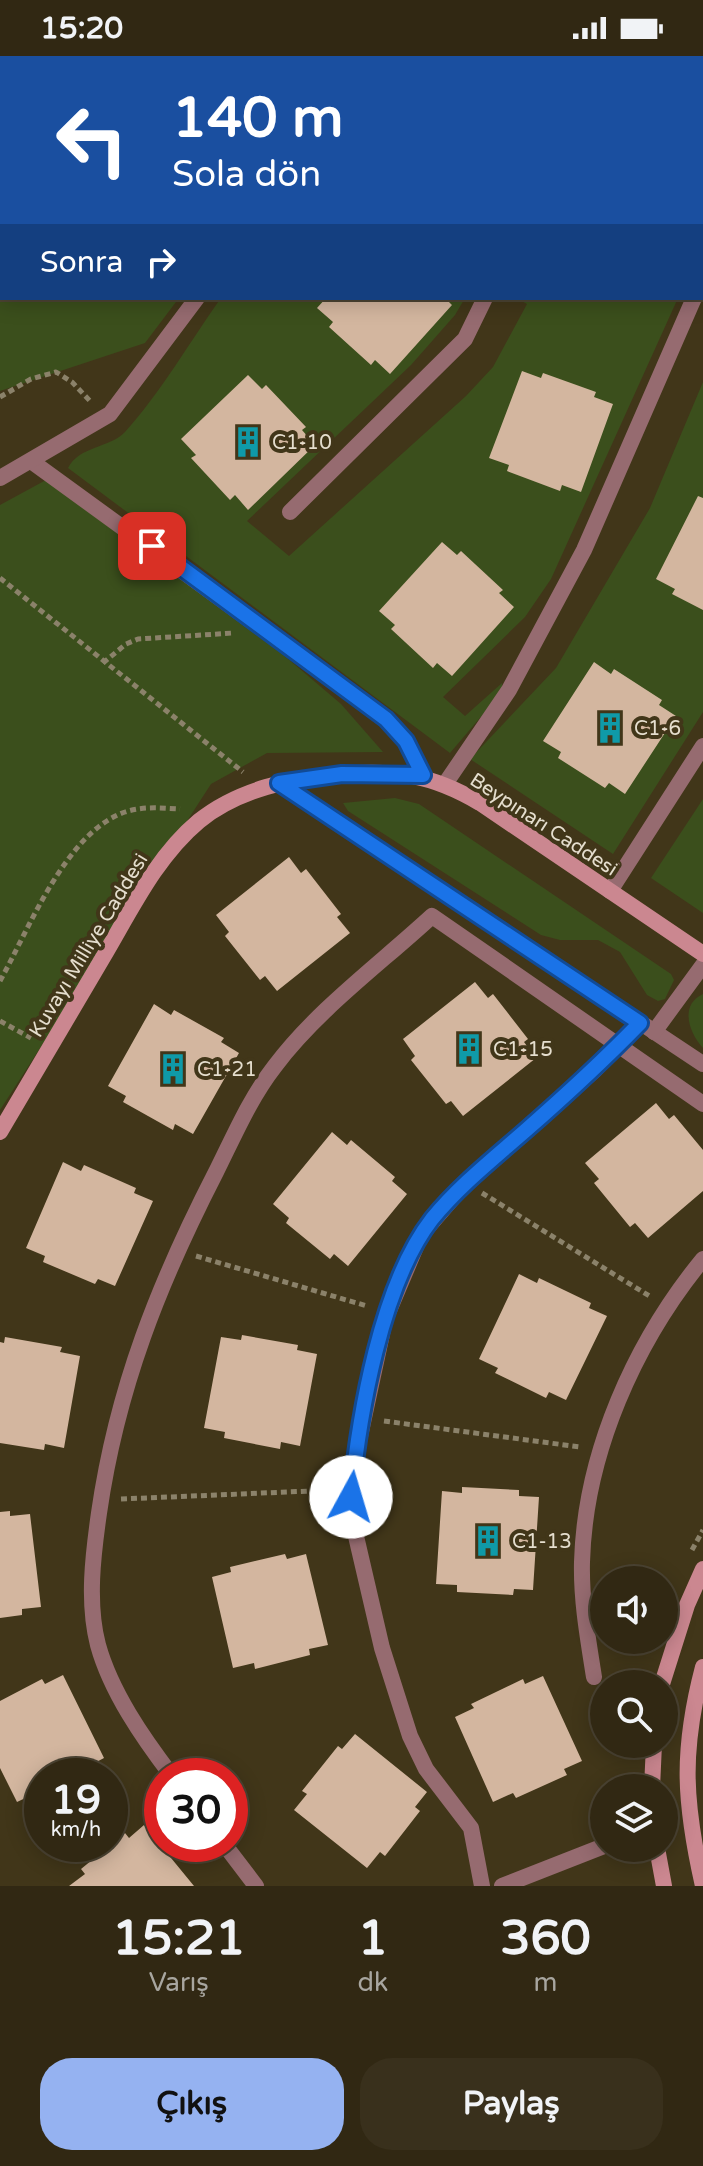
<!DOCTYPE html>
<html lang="tr">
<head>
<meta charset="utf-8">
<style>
	body { margin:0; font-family:"Varela Round",sans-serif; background:#39301c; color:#f1f3f6; height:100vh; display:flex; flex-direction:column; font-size:30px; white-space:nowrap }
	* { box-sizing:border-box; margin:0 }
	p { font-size:26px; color:#a8a6a0 }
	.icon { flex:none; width:44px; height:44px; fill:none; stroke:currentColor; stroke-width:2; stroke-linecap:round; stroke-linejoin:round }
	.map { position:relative; height:1830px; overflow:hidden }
	.drawer { display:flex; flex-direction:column; background:#312813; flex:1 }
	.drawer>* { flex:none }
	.guide { position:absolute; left:0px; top:0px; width:704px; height:244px; box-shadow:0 4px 20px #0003,0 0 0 2px #4c4433; background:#1a4fa0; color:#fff; overflow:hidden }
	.fabs { position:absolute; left:590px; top:1510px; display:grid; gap:16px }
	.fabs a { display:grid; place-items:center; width:88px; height:88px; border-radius:50%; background:#312813; box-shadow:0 4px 20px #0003,0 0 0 2px #4c4433; font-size:40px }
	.speed { position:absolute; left:24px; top:1702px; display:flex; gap:16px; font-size:40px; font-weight:700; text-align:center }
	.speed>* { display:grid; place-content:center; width:104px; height:104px; border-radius:50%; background:#312813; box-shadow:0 4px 20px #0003,0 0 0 2px #4c4433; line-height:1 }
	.speed small { font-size:20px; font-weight:400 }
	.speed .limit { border:12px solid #d22; background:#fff; color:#111 }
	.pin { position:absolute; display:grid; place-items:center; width:68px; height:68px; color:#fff; margin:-34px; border-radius:16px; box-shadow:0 4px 12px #0006 }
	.me { position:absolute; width:88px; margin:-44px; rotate:6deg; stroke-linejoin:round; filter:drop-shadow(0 0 6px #0008) }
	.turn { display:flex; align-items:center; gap:28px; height:168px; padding:0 40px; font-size:36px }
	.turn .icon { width:104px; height:104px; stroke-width:2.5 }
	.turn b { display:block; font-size:56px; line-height:68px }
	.then { display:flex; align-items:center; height:76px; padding:0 40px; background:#0003; gap:16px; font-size:30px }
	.eta { display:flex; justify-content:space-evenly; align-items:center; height:136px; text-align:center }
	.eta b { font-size:48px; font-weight:700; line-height:56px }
	.primary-button { display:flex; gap:16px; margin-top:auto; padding:16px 40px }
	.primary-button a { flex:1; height:92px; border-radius:32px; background:#95b2f1; color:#111; font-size:32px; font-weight:700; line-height:92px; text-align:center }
	.primary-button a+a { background:#39301c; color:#f1f3f6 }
	.status { display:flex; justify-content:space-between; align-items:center; height:56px; padding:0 40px; background:#312813; direction:ltr }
	.status svg { height:22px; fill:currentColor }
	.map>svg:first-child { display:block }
</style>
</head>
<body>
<div class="status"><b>15:20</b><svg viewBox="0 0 49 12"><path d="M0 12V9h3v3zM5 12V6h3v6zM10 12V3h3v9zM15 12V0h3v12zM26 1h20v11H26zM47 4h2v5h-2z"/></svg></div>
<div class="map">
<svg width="703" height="1830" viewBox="0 0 703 1830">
	<rect width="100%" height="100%" fill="#413619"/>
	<g fill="#3b4f1c">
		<polygon points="0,0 703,0 703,193 702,2 2,2 2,242 179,242 145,287 0,335"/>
		<path d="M221,242H465L455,259L411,309L247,465L289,500L466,340L493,311L527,248L516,242H678L551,523L525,561L443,641L465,660L502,627V636L450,697L68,412C79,390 110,392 125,376C159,339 191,284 221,242Z"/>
		<polygon points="703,326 703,656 613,798 470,703 556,612 650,452"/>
		<polygon points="46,424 280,596 341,648 383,696 267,697 211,728 0,1054 0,449"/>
		<polygon points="395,742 419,748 671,918 674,924 665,943 658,945 647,939 620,896 598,884 560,884 541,879 348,755 343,747"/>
		<polygon points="703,743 703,857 651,822"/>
		<path d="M703,938V992C689,977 679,949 703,938Z"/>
	</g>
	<g fill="#d3b69f">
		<polygon points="326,242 445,242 452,249 390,318 375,304 371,309 329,271 333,266 317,252"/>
		<polygon points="522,315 541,322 543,317 596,336 594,341 613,348 581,436 562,429 560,435 507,415 509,409 489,402"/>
		<polygon points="248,319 262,333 266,329 306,371 302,374 315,389 248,454 235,439 230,444 191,402 196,399 181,383"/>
		<polygon points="698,440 703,442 703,554 672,538 675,533 656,523"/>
		<polygon points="442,486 457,499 461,495 503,534 499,537 514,551 452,620 437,607 433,612 391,573 395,569 379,555"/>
		<polygon points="594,606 611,618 614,613 662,644 659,649 676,660 625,738 609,727 605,732 558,702 561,696 543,685"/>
		<polygon points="289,801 301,817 306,813 341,858 337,861 350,877 277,935 265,920 260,924 225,880 229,876 216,859"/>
		<polygon points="475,926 488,942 493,938 528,983 524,986 536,1002 463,1060 451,1045 446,1048 411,1004 415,1000 403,983"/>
		<polygon points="154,948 171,959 174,954 224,982 221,986 239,997 193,1078 175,1068 173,1074 123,1046 126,1040 108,1030"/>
		<polygon points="656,1047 669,1063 674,1059 703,1094 703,1135 648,1182 635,1167 630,1171 594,1127 599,1123 585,1107"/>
		<polygon points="332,1076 347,1089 351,1084 395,1121 392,1125 407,1138 348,1210 334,1198 330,1203 286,1167 289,1162 273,1148"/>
		<polygon points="63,1106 81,1115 84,1109 136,1132 134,1137 153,1145 115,1230 98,1223 95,1228 43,1206 45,1200 26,1192"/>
		<polygon points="519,1218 537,1227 539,1222 591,1247 589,1252 607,1260 566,1344 549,1336 546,1342 495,1317 498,1312 479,1303"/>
		<polygon points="242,1279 298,1289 297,1294 317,1298 300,1390 281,1386 280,1393 224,1382 225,1376 204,1372 221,1281 241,1284"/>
		<polygon points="5,1281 62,1291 60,1296 80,1300 64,1392 45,1388 44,1394 0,1387 0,1286 4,1287"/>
		<polygon points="462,1431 519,1434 519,1440 539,1441 533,1534 514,1533 513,1539 457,1536 457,1529 436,1528 442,1435 462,1437"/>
		<polygon points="10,1455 10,1460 30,1458 41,1551 22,1553 22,1559 0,1562 0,1456"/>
		<polygon points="285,1498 287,1503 306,1498 328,1589 309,1593 310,1599 255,1613 254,1607 233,1612 212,1521 231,1516 230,1511"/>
		<polygon points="63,1619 104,1702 87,1711 90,1716 83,1720 42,1720 42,1740 39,1742 36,1737 17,1746 0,1712 0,1645 42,1623 45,1628"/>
		<polygon points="543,1620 582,1705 564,1713 567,1719 516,1742 513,1737 493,1746 455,1661 474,1652 471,1648 523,1623 525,1628"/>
		<polygon points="355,1678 427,1736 415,1751 420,1755 385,1800 380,1796 367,1812 294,1754 307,1738 302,1735 338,1690 342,1693"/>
		<polygon points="144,1769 194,1830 69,1830 85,1818 81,1813 125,1777 129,1782"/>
	</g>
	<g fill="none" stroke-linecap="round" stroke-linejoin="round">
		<g stroke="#8b826a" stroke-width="5" stroke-dasharray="6 4" stroke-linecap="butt">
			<polyline points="0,341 31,323 56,316 72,326 91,346"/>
			<polyline points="0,522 243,716"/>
			<polyline points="103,607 126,588 138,583 233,577"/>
			<path d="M0,925C29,873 66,776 125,756C143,750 161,752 180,753"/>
			<polyline points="0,965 31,982"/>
			<polyline points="482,1137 651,1241"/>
			<polyline points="196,1200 367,1250"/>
			<polyline points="384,1365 580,1391"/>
			<polyline points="121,1443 335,1434"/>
			<polyline points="692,1494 703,1474"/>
		</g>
		<g stroke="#966b70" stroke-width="16">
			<polyline points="702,222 703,222"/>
			<polyline points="31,405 386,663 406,685 423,719"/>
			<polyline points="0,422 110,358 197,242"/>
			<polyline points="290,456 465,283 485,242"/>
			<polyline points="279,727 703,1008"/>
			<polyline points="445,728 509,634 584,494 694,242"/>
			<polyline points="610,835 703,690"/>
			<polyline points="654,976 703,909"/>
			<path d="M594,1621C588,1583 581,1544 582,1506C585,1397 635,1286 703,1203"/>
			<path d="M172,1720C143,1682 111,1636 98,1589C87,1547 93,1499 99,1457C117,1332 159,1227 216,1116C234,1080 250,1042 275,1010C317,954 380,908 432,860L703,1048"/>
			<polyline points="224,1788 256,1830"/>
			<polyline points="482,1830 471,1772 426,1713 410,1680 382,1592 352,1463 354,1408 385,1264 421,1179 466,1127 595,1014 640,967"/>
			<polyline points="502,1830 604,1790"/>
		</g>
		<g stroke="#cb8790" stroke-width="16">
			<path d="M0,1076C35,1016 70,957 105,898C132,852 157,800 199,765C237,734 293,721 341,718C397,714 431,718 480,747L703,898"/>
			<polyline points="662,1628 687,1549 703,1513"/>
			<polyline points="652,1732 654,1688"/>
			<polyline points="657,1792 664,1830"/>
			<path d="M703,1830C684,1746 681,1695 703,1611"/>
		</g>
	</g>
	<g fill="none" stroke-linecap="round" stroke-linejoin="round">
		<defs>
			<path id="route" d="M152,490L386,663L406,685L423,719L342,718L279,727L640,967C603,1005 565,1040 525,1075C493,1103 459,1130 432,1163C381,1229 359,1359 351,1441"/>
		</defs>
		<use href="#route" stroke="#114b97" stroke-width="20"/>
		<use href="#route" stroke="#1a73e8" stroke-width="14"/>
	</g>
	<defs>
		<symbol id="building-bare" viewBox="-9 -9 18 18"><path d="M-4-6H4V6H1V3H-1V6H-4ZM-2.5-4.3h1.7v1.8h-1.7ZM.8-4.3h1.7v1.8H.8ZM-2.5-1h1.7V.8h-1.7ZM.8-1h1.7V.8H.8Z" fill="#0f9aa8" stroke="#413619" stroke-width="2.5" paint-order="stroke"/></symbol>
	</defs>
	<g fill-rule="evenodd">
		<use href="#building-bare" x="226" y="364" width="44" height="44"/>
		<use href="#building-bare" x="588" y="650" width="44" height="44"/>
		<use href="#building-bare" x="447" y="971" width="44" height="44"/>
		<use href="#building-bare" x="151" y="991" width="44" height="44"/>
		<use href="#building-bare" x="466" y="1463" width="44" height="44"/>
	</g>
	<g text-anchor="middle" stroke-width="8" stroke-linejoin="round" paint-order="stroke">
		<g font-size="20" fill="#e5dece" stroke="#413619" text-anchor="start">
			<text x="272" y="393">C1-10</text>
			<text x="634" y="679">C1-6</text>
			<text x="493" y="1000">C1-15</text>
			<text x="197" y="1020">C1-21</text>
			<text x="512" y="1492">C1-13</text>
		</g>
		<g font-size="20" fill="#e5dece" stroke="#413619">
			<text transform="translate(544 768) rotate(33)" y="7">Beypınarı Caddesi</text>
			<text transform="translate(88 889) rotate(-59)" y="7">Kuvayı Milliye Caddesi</text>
		</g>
	</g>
</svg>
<div class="fabs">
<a><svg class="icon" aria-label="sound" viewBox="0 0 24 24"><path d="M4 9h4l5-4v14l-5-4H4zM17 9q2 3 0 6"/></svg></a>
<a><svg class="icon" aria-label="search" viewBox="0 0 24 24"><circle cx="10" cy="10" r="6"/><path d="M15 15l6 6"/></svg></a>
<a><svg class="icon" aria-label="layers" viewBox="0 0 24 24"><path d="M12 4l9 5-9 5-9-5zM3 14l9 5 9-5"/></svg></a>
</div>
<div class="speed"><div>19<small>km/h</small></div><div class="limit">30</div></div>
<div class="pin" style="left:152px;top:490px;background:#d93025"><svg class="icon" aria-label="arrive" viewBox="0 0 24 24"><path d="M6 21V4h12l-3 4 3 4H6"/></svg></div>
<svg class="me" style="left:351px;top:1441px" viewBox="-20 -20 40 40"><circle r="19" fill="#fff"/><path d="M0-13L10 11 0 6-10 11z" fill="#1a73e8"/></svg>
<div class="guide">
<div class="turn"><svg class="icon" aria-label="left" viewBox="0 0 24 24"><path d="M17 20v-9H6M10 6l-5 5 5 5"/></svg><div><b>140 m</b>Sola dön</div></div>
<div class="then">Sonra<svg class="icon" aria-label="right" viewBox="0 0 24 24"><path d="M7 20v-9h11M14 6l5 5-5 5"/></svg></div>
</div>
</div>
<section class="drawer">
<div class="eta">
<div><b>15:21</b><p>Varış</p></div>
<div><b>1</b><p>dk</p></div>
<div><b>360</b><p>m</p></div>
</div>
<div class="primary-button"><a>Çıkış</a><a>Paylaş</a></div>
</section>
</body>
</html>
